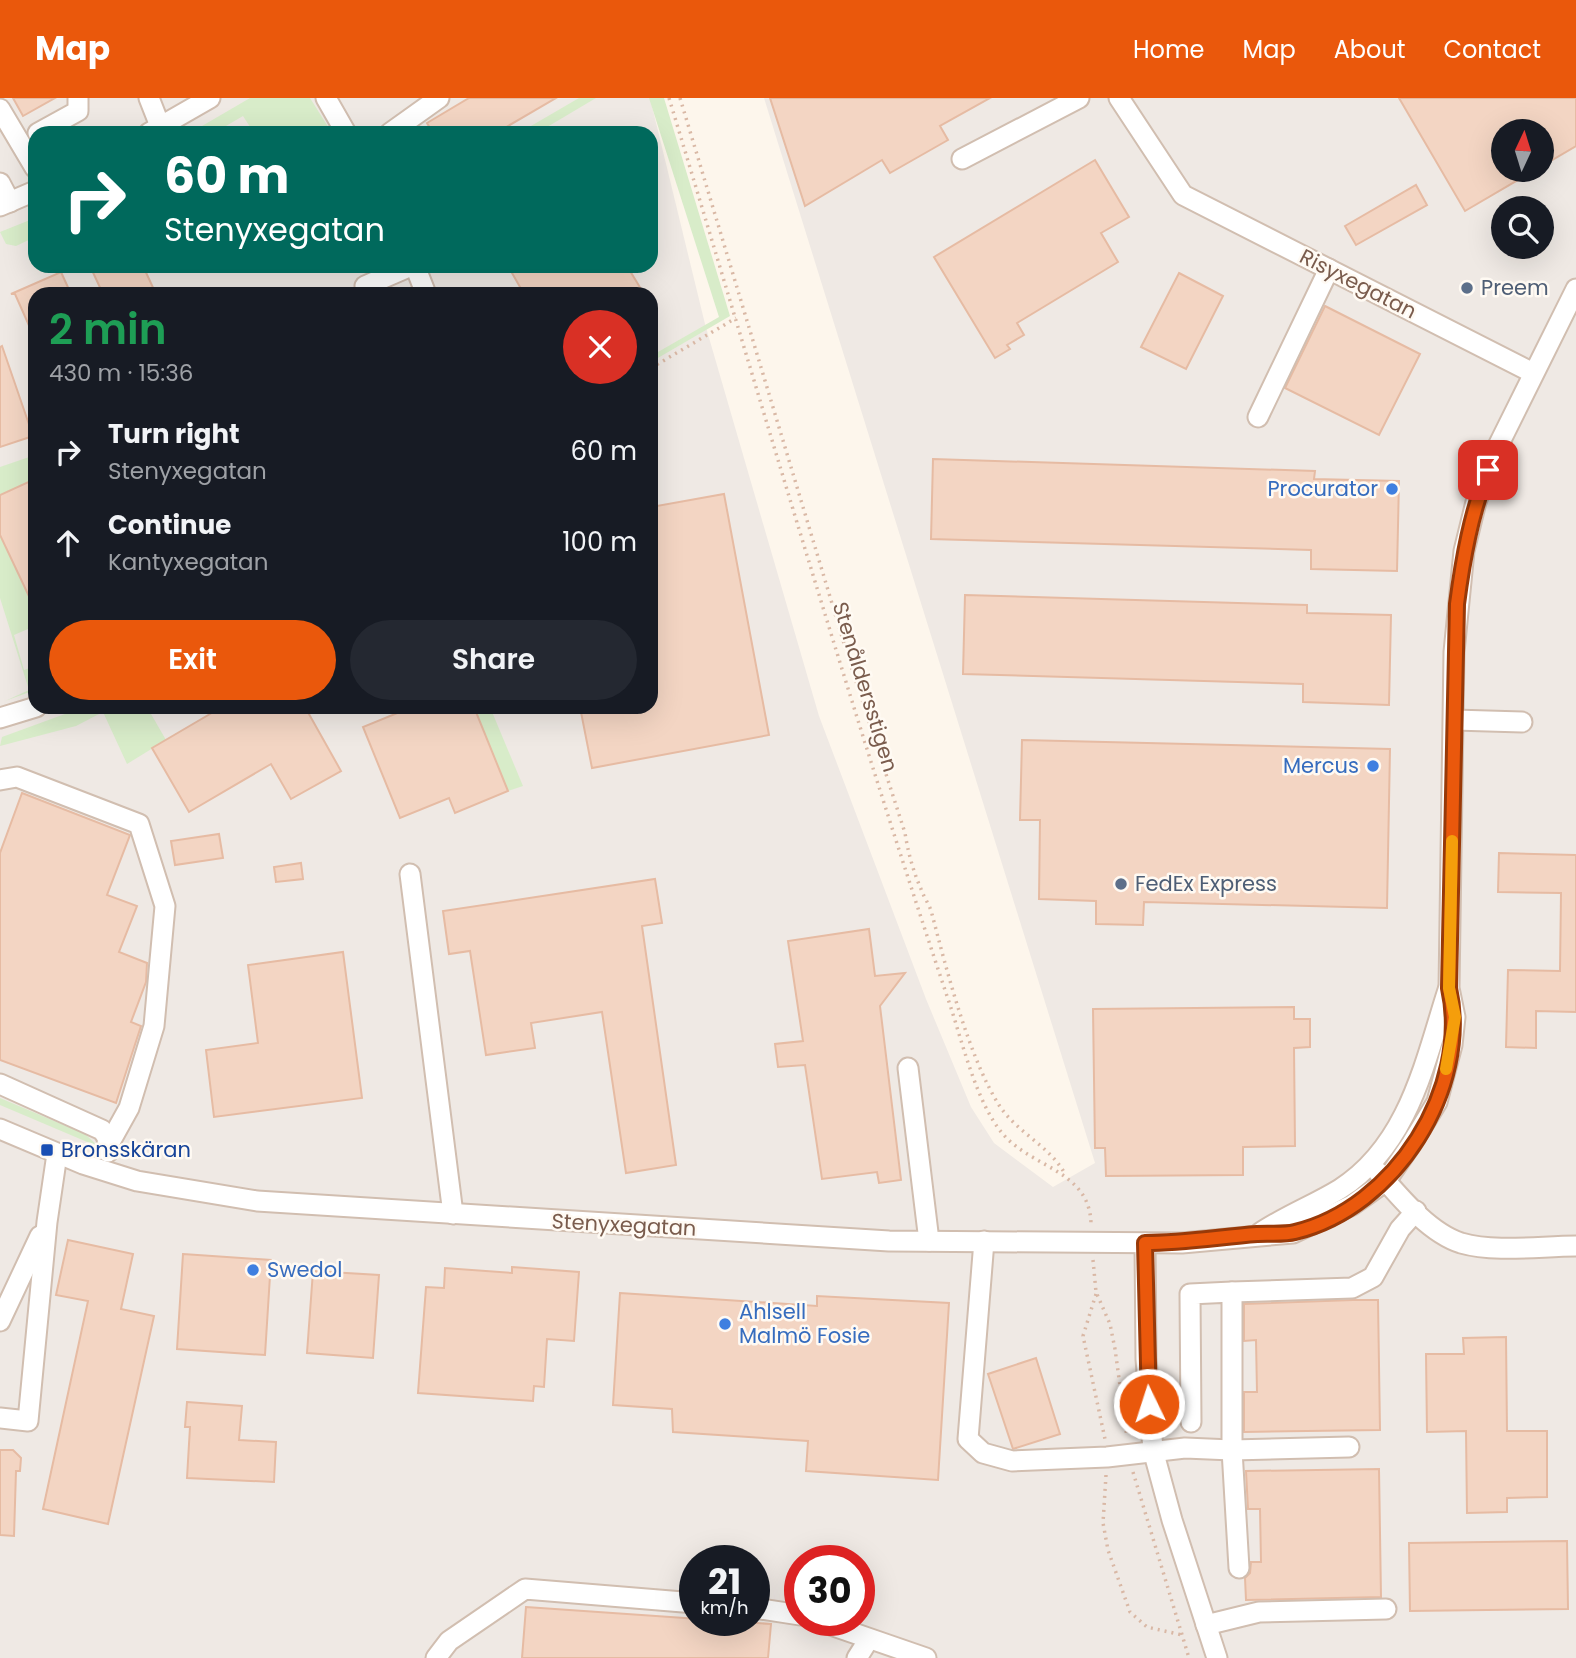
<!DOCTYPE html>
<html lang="en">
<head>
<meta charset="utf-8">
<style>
	body { margin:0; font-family:Poppins,sans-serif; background:#242831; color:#f1f3f6; height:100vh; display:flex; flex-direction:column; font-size:26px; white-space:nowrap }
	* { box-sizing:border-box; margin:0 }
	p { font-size:23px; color:#9ea1a6 }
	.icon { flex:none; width:38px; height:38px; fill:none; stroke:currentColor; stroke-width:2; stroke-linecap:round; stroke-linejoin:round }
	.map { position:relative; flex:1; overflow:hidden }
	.drawer { position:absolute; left:28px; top:189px; width:630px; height:427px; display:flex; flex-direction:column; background:#171b24; border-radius:21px; box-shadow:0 7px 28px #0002 }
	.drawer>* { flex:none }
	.banner { position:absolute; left:28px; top:28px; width:630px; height:147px; border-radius:21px; box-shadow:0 7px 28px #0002; background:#00695c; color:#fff; overflow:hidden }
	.needle { width:46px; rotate:4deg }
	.fabs { position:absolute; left:1491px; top:21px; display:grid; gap:14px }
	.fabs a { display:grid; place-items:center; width:63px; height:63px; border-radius:50%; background:#171b24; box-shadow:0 7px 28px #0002; font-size:35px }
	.speed { position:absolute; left:679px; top:1447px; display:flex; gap:14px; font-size:35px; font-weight:700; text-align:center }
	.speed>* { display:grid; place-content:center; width:91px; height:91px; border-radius:50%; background:#171b24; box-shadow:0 7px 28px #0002; line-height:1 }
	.speed small { font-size:18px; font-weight:400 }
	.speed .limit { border:10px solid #d22; background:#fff; color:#111 }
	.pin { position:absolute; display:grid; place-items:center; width:60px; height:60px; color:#fff; margin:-30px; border-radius:14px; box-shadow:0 4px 10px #0006 }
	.me { position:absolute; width:77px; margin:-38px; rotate:356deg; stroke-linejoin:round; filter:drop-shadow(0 0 5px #0008) }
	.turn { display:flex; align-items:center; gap:24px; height:147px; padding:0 21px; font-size:32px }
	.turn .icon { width:91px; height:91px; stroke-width:2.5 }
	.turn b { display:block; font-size:49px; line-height:60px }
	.round { display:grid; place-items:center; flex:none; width:74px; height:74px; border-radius:37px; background:#242831 }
	.summary { display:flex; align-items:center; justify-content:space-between; height:119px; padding:0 21px }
	h1 { font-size:42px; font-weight:600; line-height:52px; color:#1e9e55 }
	.action { display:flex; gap:14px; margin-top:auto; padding:14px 21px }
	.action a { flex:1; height:80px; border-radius:42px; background:#ea580c; color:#fff; font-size:28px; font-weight:600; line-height:80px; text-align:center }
	.action a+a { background:#242831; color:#f1f3f6 }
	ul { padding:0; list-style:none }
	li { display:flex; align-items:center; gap:21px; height:91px; padding:0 21px }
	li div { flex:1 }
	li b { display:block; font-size:26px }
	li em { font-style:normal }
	header { display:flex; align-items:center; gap:42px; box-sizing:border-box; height:98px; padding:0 35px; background:#ea580c; color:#fff }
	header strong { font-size:33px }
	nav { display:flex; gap:38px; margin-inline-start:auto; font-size:24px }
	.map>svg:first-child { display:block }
</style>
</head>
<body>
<header>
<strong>Map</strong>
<nav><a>Home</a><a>Map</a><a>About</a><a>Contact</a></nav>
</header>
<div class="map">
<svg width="1576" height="1560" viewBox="0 0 1576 1560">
	<rect width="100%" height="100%" fill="#fdf6ec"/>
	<path fill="#efe9e4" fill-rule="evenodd" d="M0,0H650L705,226L819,618L926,901L971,1009L994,1045L1053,1089L1095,1065L764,0H1576V1560H0ZM1503,33H1542V72H1503ZM35,35H651V168H35ZM1503,110H1542V149H1503ZM35,196H651V609H35ZM695,1463H754V1522H695ZM800,1463H859V1522H800Z"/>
	<g fill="#d8ecc9">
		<polygon points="250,0 310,0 332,35 254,35 243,18 214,35 190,35"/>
		<polygon points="579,0 596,0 537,35 519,35"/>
		<polygon points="649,0 664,0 730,218 651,264 651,258 719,219"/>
		<polygon points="35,120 35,139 16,148 6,146 0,134"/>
		<polygon points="35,357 35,381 0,397 0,369"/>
		<polygon points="0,437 35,511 35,528 14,537 24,572 35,568 35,592 5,603 29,592 0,500"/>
		<polygon points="84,609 147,609 166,642 127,666 103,614 76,628 0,648 2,639"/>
		<polygon points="474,609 490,609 523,688 508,693"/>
		<polygon points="0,1000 85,1036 99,1049 0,1007"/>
	</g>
	<g fill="#f3d5c3" stroke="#e6bba3" stroke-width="2">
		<polygon points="13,0 55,0 23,18"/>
		<polygon points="469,0 556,0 496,35 433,35 427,25"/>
		<polygon points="770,0 990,0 940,28 948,42 890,75 882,62 805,108"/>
		<polygon points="1399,0 1576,0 1576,48 1542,68 1542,33 1503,33 1503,72 1535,72 1465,113"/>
		<polygon points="1095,62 1129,119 1101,135 1118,164 1017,225 1024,237 1007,247 1010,251 995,260 934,159"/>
		<polygon points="1416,87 1427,107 1356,147 1345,128"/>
		<polygon points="90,168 143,168 156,196 103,196"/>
		<polygon points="508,168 627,168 644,196 524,196"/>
		<polygon points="61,174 71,196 35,196 35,241 15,196 11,196"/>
		<polygon points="1179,175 1223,198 1186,271 1141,249"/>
		<polygon points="1325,208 1420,256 1379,337 1285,290"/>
		<polygon points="2,248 33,338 0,349 0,249"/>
		<polygon points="933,361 1315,373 1314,381 1399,383 1397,473 1311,471 1311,452 931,441"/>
		<polygon points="35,381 35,511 0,437 0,397"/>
		<polygon points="724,396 769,637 592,670 580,609 651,609 651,409"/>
		<polygon points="965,497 1307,507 1307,515 1391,517 1389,607 1303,604 1303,586 963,576"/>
		<polygon points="222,609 305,609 341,673 291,701 271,666 189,714 152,650"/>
		<polygon points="412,609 474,609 508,693 455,715 449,700 400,720 363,629"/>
		<polygon points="1022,642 1390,651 1387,810 1144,804 1143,827 1096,826 1096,803 1039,801 1040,722 1020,722"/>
		<polygon points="22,695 130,737 107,797 137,808 119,854 147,865 146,884 131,924 141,928 116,1005 0,962 0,755"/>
		<polygon points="219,736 223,760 175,767 171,743"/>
		<polygon points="1499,755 1576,757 1576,914 1536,913 1536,950 1506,949 1508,872 1560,873 1561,795 1498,794"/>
		<polygon points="301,765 303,781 276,784 274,769"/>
		<polygon points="655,781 662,825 642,828 676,1067 626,1075 602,914 531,925 535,950 486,957 470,853 449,856 443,813"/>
		<polygon points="869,831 875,878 905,875 880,908 901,1082 879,1085 877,1074 822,1081 805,967 778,969 775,946 803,943 788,843"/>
		<polygon points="343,854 362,1000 214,1019 206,952 258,945 248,867"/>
		<polygon points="1294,909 1294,921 1310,921 1310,949 1294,950 1295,1048 1243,1049 1243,1077 1106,1078 1105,1050 1095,1050 1093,911"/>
		<polygon points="68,1142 133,1156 121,1211 154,1218 108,1426 43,1411 88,1203 56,1197"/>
		<polygon points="183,1156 271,1162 265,1257 177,1251"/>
		<polygon points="512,1169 579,1174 574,1243 547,1241 544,1289 534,1288 533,1303 418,1295 426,1189 444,1190 445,1170 512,1175"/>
		<polygon points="313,1173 379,1177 373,1260 307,1255"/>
		<polygon points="620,1195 817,1208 817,1198 949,1205 938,1382 806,1373 808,1343 673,1334 672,1311 613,1307"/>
		<polygon points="1353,1202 1378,1202 1380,1332 1244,1334 1244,1294 1257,1294 1256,1242 1244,1243 1244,1206"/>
		<polygon points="1506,1239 1507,1333 1547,1333 1547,1399 1507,1400 1507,1414 1467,1415 1466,1333 1427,1334 1426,1256 1464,1256 1463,1240"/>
		<polygon points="1036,1260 1060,1336 1013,1351 988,1276"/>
		<polygon points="187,1304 242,1308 239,1342 276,1344 274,1384 187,1380 190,1329 185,1329"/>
		<polygon points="0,1352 13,1352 21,1360 20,1373 16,1373 14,1438 0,1437"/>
		<polygon points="1379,1371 1381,1499 1246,1502 1245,1480 1250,1475 1251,1464 1261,1464 1260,1411 1248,1411 1246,1373"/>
		<polygon points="1567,1443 1568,1511 1410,1513 1409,1445"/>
		<polygon points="526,1509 771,1526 768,1560 522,1560"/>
	</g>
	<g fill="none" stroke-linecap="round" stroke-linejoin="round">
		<defs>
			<g id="minor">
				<polyline points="149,0 160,28"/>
				<polyline points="326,0 346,35"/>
				<polyline points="1119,0 1183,97 1533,275"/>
				<polyline points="0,11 35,70"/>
				<polyline points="38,35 78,13 78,0"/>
				<polyline points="149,35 210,0"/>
				<polyline points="390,35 439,0"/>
				<polyline points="962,61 1079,0"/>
				<polyline points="0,85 10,104"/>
				<polyline points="0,108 35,93"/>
				<polyline points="415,168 426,196"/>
				<polyline points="368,196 365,188 411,168"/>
				<polyline points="1258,319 1329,171"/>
				<polyline points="0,620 36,609"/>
				<polyline points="1454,622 1522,624"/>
				<polyline points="0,682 17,679 139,726 165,808 154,928 129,1010 109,1046"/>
				<polyline points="410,776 453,1116"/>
				<polyline points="908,970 929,1143"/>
				<polyline points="0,986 102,1032 107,1039 108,1054"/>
				<polyline points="0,1031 83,1066 137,1083 257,1103 889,1143 1182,1145 1293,1135 1352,1107 1386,1083 1412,1045 1437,1004 1452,947 1455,919 1449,890 1454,554 1464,453 1476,404 1494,356 1576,191"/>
				<path d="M1378,1074C1399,1098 1429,1135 1461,1145C1496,1155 1540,1148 1576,1148"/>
				<path d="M1260,1135C1285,1118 1314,1107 1340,1091C1409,1047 1425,963 1448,892"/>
				<polyline points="984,1143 968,1341 983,1355 1012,1363 1107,1359 1185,1350 1232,1352 1349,1349"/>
				<polyline points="1145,1145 1146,1261 1153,1352 1172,1422 1217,1560"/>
				<polyline points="1232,1194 1352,1190 1373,1179 1400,1131 1416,1113"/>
				<polyline points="0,1223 40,1138"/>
				<polyline points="0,1320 28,1323 47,1124 57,1056"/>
				<polyline points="1191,1324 1190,1196 1232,1194 1232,1352 1239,1470"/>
				<polyline points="754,1510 800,1517"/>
				<polyline points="816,1522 926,1560"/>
				<polyline points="1206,1527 1259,1514 1386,1511"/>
				<polyline points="436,1560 449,1543 525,1491 695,1505"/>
				<polyline points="857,1560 869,1541"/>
			</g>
		</defs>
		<use href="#minor" stroke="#d1beb0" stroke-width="23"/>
		<g stroke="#d9b8a5" stroke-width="3.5" stroke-dasharray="2 5" stroke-linecap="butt">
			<path d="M669,0C761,304 850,609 951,910C963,947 977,1005 1002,1035C1031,1070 1090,1072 1091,1126"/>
			<path d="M680,0L846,552L905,735C908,754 913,773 921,791C924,800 930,807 932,816C946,870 969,960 999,1007C1017,1035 1050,1048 1065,1076"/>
			<polyline points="651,270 736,220"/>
			<polyline points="1093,1162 1096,1194 1110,1226 1115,1251 1127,1339"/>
			<polyline points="1096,1196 1083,1238 1105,1341"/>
			<polyline points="1133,1374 1189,1560"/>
			<polyline points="1106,1377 1103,1425 1108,1452 1130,1514 1147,1529 1182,1537"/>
		</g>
		<use href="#minor" stroke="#fff" stroke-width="19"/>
	</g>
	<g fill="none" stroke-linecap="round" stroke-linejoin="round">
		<defs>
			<path id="route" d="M1149,1306L1145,1145C1183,1145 1219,1139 1257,1136C1269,1135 1283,1137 1295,1134C1395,1110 1471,990 1449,890L1457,506C1463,460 1471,416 1488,372"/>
		</defs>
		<use href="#route" stroke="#983908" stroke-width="18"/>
		<use href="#route" stroke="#ea580c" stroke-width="12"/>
		<polyline stroke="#f59e0b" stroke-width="12" points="1446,971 1455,919 1449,890 1452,743"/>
	</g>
	<g fill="#5c6f8a" stroke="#fffaf3" stroke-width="2.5">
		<circle cx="1467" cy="190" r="7"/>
		<circle cx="1121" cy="786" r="7"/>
	</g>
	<g fill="#3f7fe0" stroke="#fffaf3" stroke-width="2.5">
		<circle cx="1392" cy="391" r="7"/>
		<circle cx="1373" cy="668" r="7"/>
		<circle cx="253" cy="1172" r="7"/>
		<circle cx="725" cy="1226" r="7"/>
	</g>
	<rect fill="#1a4fb4" stroke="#fffaf3" stroke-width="2.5" x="40" y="1045" width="14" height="14" rx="3.5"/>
	<g text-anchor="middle" stroke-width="5" stroke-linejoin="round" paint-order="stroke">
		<g font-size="21" fill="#7a5c4d" stroke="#fffaf3">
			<text transform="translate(1358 186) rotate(27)" y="7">Risyxegatan</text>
			<text transform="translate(865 589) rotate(73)" y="7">Stenåldersstigen</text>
			<text transform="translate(624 1127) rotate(3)" y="7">Stenyxegatan</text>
		</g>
		<g font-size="21" fill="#4e5e75" stroke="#fffaf3" text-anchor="start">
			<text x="1481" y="197">Preem</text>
			<text x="1135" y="793">FedEx Express</text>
		</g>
		<g font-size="21" fill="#366cbe" stroke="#fffaf3" text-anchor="end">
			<text x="1378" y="398">Procurator</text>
			<text x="1359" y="675">Mercus</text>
			<text x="267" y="1179" text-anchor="start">Swedol</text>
			<text x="739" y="1221" text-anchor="start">Ahlsell<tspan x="739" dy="24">Malmö Fosie</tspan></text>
		</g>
		<g font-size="21" fill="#164399" stroke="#fffaf3" text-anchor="start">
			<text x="61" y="1059">Bronsskäran</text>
		</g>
	</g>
</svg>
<div class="fabs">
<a><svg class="needle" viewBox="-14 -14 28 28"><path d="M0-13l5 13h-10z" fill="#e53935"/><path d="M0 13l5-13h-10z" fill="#9ea1a6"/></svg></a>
<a><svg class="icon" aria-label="search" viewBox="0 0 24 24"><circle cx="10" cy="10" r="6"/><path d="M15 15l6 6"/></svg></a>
</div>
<div class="speed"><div>21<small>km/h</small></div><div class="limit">30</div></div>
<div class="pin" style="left:1488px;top:372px;background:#d93025"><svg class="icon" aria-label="arrive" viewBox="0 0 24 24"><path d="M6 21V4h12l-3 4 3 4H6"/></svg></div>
<svg class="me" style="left:1149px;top:1306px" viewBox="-20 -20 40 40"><circle r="17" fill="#ea580c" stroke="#fff" stroke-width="3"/><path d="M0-11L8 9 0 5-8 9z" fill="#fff"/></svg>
<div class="banner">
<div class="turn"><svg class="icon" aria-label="right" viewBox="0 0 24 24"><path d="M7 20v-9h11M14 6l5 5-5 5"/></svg><div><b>60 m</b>Stenyxegatan</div></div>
</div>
<section class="drawer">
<div class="summary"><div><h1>2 min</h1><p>430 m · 15:36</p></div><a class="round" style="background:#d93025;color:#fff"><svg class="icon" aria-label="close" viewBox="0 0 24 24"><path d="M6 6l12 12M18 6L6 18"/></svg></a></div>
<ul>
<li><svg class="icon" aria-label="right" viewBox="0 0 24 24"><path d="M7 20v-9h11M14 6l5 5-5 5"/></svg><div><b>Turn right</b><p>Stenyxegatan</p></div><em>60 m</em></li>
<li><svg class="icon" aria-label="ahead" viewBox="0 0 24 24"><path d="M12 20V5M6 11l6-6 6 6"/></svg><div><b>Continue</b><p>Kantyxegatan</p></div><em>100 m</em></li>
</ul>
<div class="action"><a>Exit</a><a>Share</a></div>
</section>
</div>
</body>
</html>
